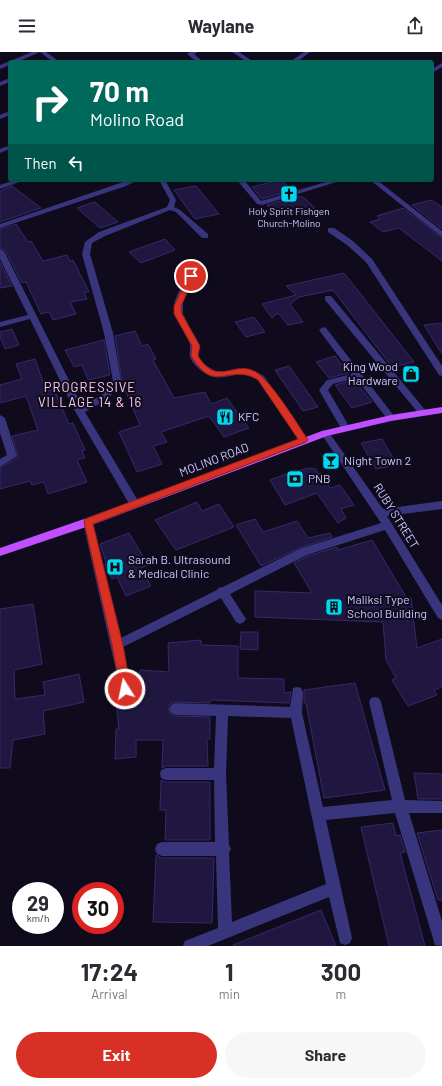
<!DOCTYPE html>
<html lang="en">
<head>
<meta charset="utf-8">
<style>
	body { margin:0; font-family:Barlow,sans-serif; background:#f7f7f7; color:#2b2b33; height:100vh; display:flex; flex-direction:column; font-size:15px; white-space:nowrap }
	* { box-sizing:border-box; margin:0 }
	p { font-size:13px; color:#7c7c81 }
	.icon { flex:none; width:22px; height:22px; fill:none; stroke:currentColor; stroke-width:2; stroke-linecap:round; stroke-linejoin:round }
	.map { position:relative; height:894px; overflow:hidden }
	.drawer { display:flex; flex-direction:column; background:#fff; flex:1 }
	.drawer>* { flex:none }
	.guide { position:absolute; left:8px; top:8px; width:426px; height:122px; border-radius:4px; box-shadow:0 1px 3px #0004; background:#00695c; color:#fff; overflow:hidden }
	.speed { position:absolute; left:12px; top:830px; display:flex; gap:8px; font-size:20px; font-weight:700; text-align:center }
	.speed>* { display:grid; place-content:center; width:52px; height:52px; border-radius:50%; background:#fff; box-shadow:0 1px 3px #0004; line-height:1 }
	.speed small { font-size:10px; font-weight:400 }
	.speed .limit { border:6px solid #d22; background:#fff; color:#111 }
	.pin { position:absolute; display:grid; place-items:center; width:34px; height:34px; color:#fff; margin:-17px; border:2px solid #fff; border-radius:50%; box-shadow:0 1px 4px #0007 }
	.me { position:absolute; width:44px; margin:-22px; rotate:350deg; stroke-linejoin:round; filter:drop-shadow(0 0 3px #0008) }
	.turn { display:flex; align-items:center; gap:14px; height:84px; padding:0 16px; font-size:18px }
	.turn .icon { width:52px; height:52px; stroke-width:2.5 }
	.turn b { display:block; font-size:28px; line-height:34px }
	.then { display:flex; align-items:center; height:38px; padding:0 16px; background:#0003; gap:8px; font-size:15px }
	.eta { display:flex; justify-content:space-evenly; align-items:center; height:68px; text-align:center }
	.eta b { font-size:24px; font-weight:700; line-height:28px }
	.primary-button { display:flex; gap:8px; margin-top:auto; padding:8px 16px }
	.primary-button a { flex:1; height:46px; border-radius:24px; background:#d93025; color:#fff; font-size:16px; font-weight:700; line-height:46px; text-align:center }
	.primary-button a+a { background:#f7f7f7; color:#2b2b33 }
	header { display:flex; justify-content:space-between; align-items:center; height:52px; padding:0 16px; background:#fff; font-size:18px; font-weight:700 }
	.map>svg:first-child { display:block }
</style>
</head>
<body>
<header><svg class="icon" aria-label="menu" viewBox="0 0 24 24"><path d="M4 6h16M4 12h16M4 18h16"/></svg>Waylane<svg class="icon" aria-label="share" viewBox="0 0 24 24"><path d="M12 15V3M7 8l5-5 5 5M5 13v7h14v-7"/></svg></header>
<div class="map">
<svg width="442" height="894" viewBox="0 0 442 894">
	<rect width="100%" height="100%" fill="#0f0b1d"/>
	<g fill="#1f173f" stroke="#36296b">
		<polygon points="279,128 282,128 292,138 262,147 252,135"/>
		<polygon points="12,134 41,156 0,170 0,139"/>
		<polygon points="196,134 219,162 195,167 174,138"/>
		<polygon points="298,144 300,145 303,145 315,156 299,160 296,158 276,163 267,153"/>
		<polygon points="431,148 442,155 442,177 412,153"/>
		<polygon points="95,150 118,170 100,176 77,156"/>
		<polygon points="403,156 442,186 442,209 399,176 383,180 370,170 380,167 377,164"/>
		<polygon points="16,172 28,190 31,189 43,209 67,203 70,209 73,208 89,240 84,240 87,247 70,250 76,262 53,268 49,260 41,262 26,230 22,231 5,198 0,196 0,177"/>
		<polygon points="165,187 175,198 141,211 129,200"/>
		<polygon points="0,210 12,234 0,236"/>
		<polygon points="344,221 414,310 392,315 333,238 299,245 290,252 303,270 288,273 278,261 272,266 262,252 296,243 286,234"/>
		<polygon points="254,265 265,280 246,285 235,270"/>
		<polygon points="442,271 442,302 424,273"/>
		<polygon points="12,277 19,293 5,297 0,285 0,280"/>
		<polygon points="135,279 142,294 148,292 156,307 153,308 174,346 205,340 211,352 227,346 249,376 224,385 209,364 161,380 167,390 153,394 162,412 137,420 119,380 140,373 122,331 115,284"/>
		<polygon points="104,288 110,323 88,328 82,313 74,315 65,298"/>
		<polygon points="335,304 348,321 329,326 316,310"/>
		<polygon points="35,307 46,339 54,337 69,372 73,371 85,398 82,399 85,406 77,408 87,430 48,442 44,430 32,433 30,429 0,437 0,416 18,405 12,384 38,378 26,344 0,351 0,333 22,327 16,312"/>
		<polygon points="289,314 318,355 303,359 275,318"/>
		<polygon points="354,328 372,350 352,356 335,333"/>
		<polygon points="382,387 397,413 376,417 361,391"/>
		<polygon points="308,416 316,417 318,422 321,421 330,436 340,433 354,453 341,457 346,466 338,471 317,441 285,453 270,428 296,418 298,419"/>
		<polygon points="197,450 202,459 219,452 234,475 176,498 155,468"/>
		<polygon points="255,467 263,480 297,469 308,486 330,481 332,485 299,496 261,514 236,473"/>
		<polygon points="129,481 148,513 141,516 151,534 126,544 117,525 112,527 105,513 106,510 100,492"/>
		<polygon points="372,488 406,545 411,546 417,596 442,587 442,635 434,638 437,643 408,654 392,628 396,626 386,608 383,570 255,565 255,539 312,541 294,511 308,504 337,495 338,498"/>
		<polygon points="33,552 42,612 14,618 15,647 45,643 43,630 79,622 84,650 43,659 45,682 13,688 10,716 0,716 0,557"/>
		<polygon points="241,580 258,580 258,598 240,597"/>
		<polygon points="201,588 201,593 238,594 238,626 284,627 284,641 291,640 289,651 210,648 210,651 174,650 170,652 168,656 170,662 174,664 210,665 210,687 207,687 208,714 166,714 162,716 163,688 136,688 136,705 115,707 116,677 119,677 116,649 136,646 140,618 169,620 168,591"/>
		<polygon points="355,631 385,738 324,746 306,651 304,651 304,638"/>
		<polygon points="414,721 442,722 442,747 418,747"/>
		<polygon points="161,728 166,730 210,730 210,788 165,788 166,758 160,758"/>
		<polygon points="393,771 396,784 400,783 405,800 400,801 425,894 389,894 361,775"/>
		<polygon points="442,778 442,848 438,848 417,781"/>
		<polygon points="156,803 162,806 214,806 212,871 153,870"/>
		<polygon points="321,858 336,894 233,894 233,893"/>
	</g>
	<g fill="none" stroke-linecap="round" stroke-linejoin="round">
		<g fill="#39357d" fill-rule="evenodd">
			<polygon points="32,0 40,0 17,10 10,10 10,13 0,17 0,13"/>
			<polygon points="40,0 46,0 60,10 53,10"/>
			<polygon points="190,0 198,0 194,2 203,10 197,10 187,2"/>
			<polygon points="232,0 239,0 254,10 247,10"/>
			<polygon points="304,0 310,0 297,10 290,10"/>
			<polygon points="442,11 442,15 432,21 432,17"/>
			<polygon points="10,26 10,30 0,34 0,30"/>
			<polygon points="10,59 10,63 0,67 0,63"/>
			<polygon points="10,93 10,97 0,101 0,97"/>
			<polygon points="15,128 25,128 0,137 0,133"/>
			<polygon points="129,128 138,128 126,134 0,176 0,172"/>
			<polygon points="159,128 165,128 176,148 174,155 180,158 208,182 208,186 202,186 176,160 170,158 105,184 92,191 90,202 113,281 121,329 109,346 85,360 140,452 135,456 131,455 75,359 30,267 0,275 0,270 28,263 0,207 0,197 4,199 82,354 103,342 113,329 104,281 82,202 85,190 99,180 167,155 170,148"/>
			<polygon points="237,128 244,128 261,149 333,128 343,128 262,153 257,152"/>
			<polygon points="370,128 377,128 442,179 442,185"/>
			<polygon points="328,176 334,176 353,189 372,207 442,314 442,324 439,323 366,210 347,193 328,180"/>
			<path d="M188,222H191L195,224L183,248V262L198,291V304L204,312L215,319C234,320 247,313 264,324L306,386L308,388L306,390H300L258,328C239,315 228,330 210,324C203,321 193,313 190,305C189,301 191,295 189,290C185,278 174,269 174,256C174,245 183,232 188,222Z"/>
			<polygon points="325,244 331,244 426,359 428,361 426,363 420,363 325,248"/>
			<polygon points="323,275 326,276 394,364 396,366 394,368 388,368 356,326 333,332 328,338 350,376 345,379 342,378 319,338 327,328 352,322 319,278"/>
			<polygon points="0,363 5,366 17,404 0,415 0,407 7,403 0,381"/>
			<polygon points="325,378 328,379 383,457 442,449 442,457 387,464 442,553 442,568 438,566 385,478 307,503 230,542 244,564 246,567 244,570 240,572 236,570 221,546 123,595 131,637 129,641 125,642 121,641 83,470 84,467 92,467 93,470 121,586 217,538 218,536 223,535 299,497 381,471 322,383 320,381 322,379"/>
			<path d="M297,635L301,636L303,640L302,661L323,755L392,748L369,650L371,646L375,645L379,646L381,650L405,748L442,749V761H409L442,869V894L435,893L395,761L326,768L352,886L350,891L345,893L340,891L329,845L208,894H183L185,889L218,876L216,804H162L157,802L155,797L157,792L162,790H215L214,728H166L161,726L160,722L161,718L166,716H214L216,664L175,663L171,661L169,657L171,653L175,651L290,655L293,636ZM228,664L291,666L326,832L232,870L229,801L231,797L229,793L226,722Z"/>
		</g>
		<polygon fill="#bf4fff" fill-rule="evenodd" points="442,355 442,361 391,369 327,384 92,473 0,504 0,496 84,467 322,379 391,363"/>
	</g>
	<path fill="#d93025" stroke="#8d1f18" d="M191,222L195,224L181,254L182,262L200,294L198,304C218,336 234,307 256,320C271,329 297,371 308,388L306,390L93,472L123,593L131,637L129,640L125,642L121,640L120,637L112,593L84,470L85,467L298,387L258,328C229,310 215,344 191,304L192,294L174,262V254L188,224Z"/>
	<defs>
		<symbol id="church-square" viewBox="-11 -11 22 22"><rect x="-9" y="-9" width="18" height="18" rx="4" fill="#00d8f3" stroke="#0f0b1d"/><path d="M-1.2-6h2.4v3.5h3.3v2.4h-3.3V6h-2.4V-.1h-3.3v-2.4h3.3Z" fill="#111"/></symbol>
		<symbol id="shop-square" viewBox="-11 -11 22 22"><rect x="-9" y="-9" width="18" height="18" rx="4" fill="#00d8f3" stroke="#0f0b1d"/><path d="M-5-2.5h2.3a2.7 3.5 0 0 1 5.4 0H5L5.5 6h-11ZM-1.5-2.5h3a1.5 2.3 0 0 0-3 0Z" fill="#111"/></symbol>
		<symbol id="restaurant-square" viewBox="-11 -11 22 22"><rect x="-9" y="-9" width="18" height="18" rx="4" fill="#00d8f3" stroke="#0f0b1d"/><path d="M-5-6h1v4h1v-4h1v4h1v-4h1v5L-1.5 .5V6h-2V.5L-5-1ZM5-6V6H3V1.5H1.5Q1.5-4 5-6Z" fill="#111"/></symbol>
		<symbol id="bar-square" viewBox="-11 -11 22 22"><rect x="-9" y="-9" width="18" height="18" rx="4" fill="#00d8f3" stroke="#0f0b1d"/><path d="M-6-5H6L.8 .8V4.5H3.5V6h-7V4.5H-.8V.8Z" fill="#111"/></symbol>
		<symbol id="bank-square" viewBox="-11 -11 22 22"><rect x="-9" y="-9" width="18" height="18" rx="4" fill="#00d8f3" stroke="#0f0b1d"/><path d="M-6-4H6V4H-6ZM0-2.3a2.3 2.3 0 1 0 0 4.6a2.3 2.3 0 1 0 0-4.6Z" fill="#111"/></symbol>
		<symbol id="hospital-square" viewBox="-11 -11 22 22"><rect x="-9" y="-9" width="18" height="18" rx="4" fill="#00d8f3" stroke="#0f0b1d"/><path d="M-5-5h3v3.5h4V-5h3V5h-3V1.5h-4V5h-3Z" fill="#111"/></symbol>
		<symbol id="building-square" viewBox="-11 -11 22 22"><rect x="-9" y="-9" width="18" height="18" rx="4" fill="#00d8f3" stroke="#0f0b1d"/><path d="M-4-6H4V6H1V3H-1V6H-4ZM-2.5-4.3h1.7v1.8h-1.7ZM.8-4.3h1.7v1.8H.8ZM-2.5-1h1.7V.8h-1.7ZM.8-1h1.7V.8H.8Z" fill="#111"/></symbol>
	</defs>
	<g fill-rule="evenodd">
		<use href="#church-square" x="279" y="132" width="20" height="20"/>
		<use href="#shop-square" x="401" y="312" width="20" height="20"/>
		<use href="#restaurant-square" x="215" y="355" width="20" height="20"/>
		<use href="#bar-square" x="321" y="399" width="20" height="20"/>
		<use href="#bank-square" x="285" y="417" width="20" height="20"/>
		<use href="#hospital-square" x="105" y="505" width="20" height="20"/>
		<use href="#building-square" x="324" y="545" width="20" height="20"/>
	</g>
	<g text-anchor="middle" stroke-width="4" stroke-linejoin="round" paint-order="stroke">
		<g font-size="10" fill="#cec8ff" stroke="#0f0b1d">
			<text x="289" y="163">Holy Spirit Fishgen<tspan x="289" dy="12">Church-Molino</tspan></text>
		</g>
		<g font-size="12" fill="#cec8ff" stroke="#0f0b1d" text-anchor="start">
			<text x="398" y="319" text-anchor="end">King Wood<tspan x="398" dy="14">Hardware</tspan></text>
			<text x="238" y="369">KFC</text>
			<text x="344" y="413">Night Town 2</text>
			<text x="308" y="431">PNB</text>
			<text x="128" y="512">Sarah B. Ultrasound<tspan x="128" dy="14">&amp; Medical Clinic</tspan></text>
			<text x="347" y="552">Maliksi Type<tspan x="347" dy="14">School Building</tspan></text>
		</g>
		<g font-size="12" fill="#cec8ff" stroke="#0f0b1d">
			<text transform="translate(214 408) rotate(-21)" y="4">MOLINO ROAD</text>
			<text transform="translate(396 464) rotate(58)" y="4">RUBY STREET</text>
		</g>
		<g font-size="13" letter-spacing="1" fill="#ffcaeb" stroke="#0f0b1d">
			<text x="90" y="340">PROGRESSIVE<tspan x="90" dy="15">VILLAGE 14 &amp; 16</tspan></text>
		</g>
	</g>
</svg>
<div class="speed"><div>29<small>km/h</small></div><div class="limit">30</div></div>
<div class="pin" style="left:191px;top:224px;background:#d93025"><svg class="icon" aria-label="arrive" viewBox="0 0 24 24"><path d="M6 21V4h12l-3 4 3 4H6"/></svg></div>
<svg class="me" style="left:125px;top:637px" viewBox="-20 -20 40 40"><circle r="17" fill="#d93025" stroke="#fff" stroke-width="3"/><path d="M0-11L8 9 0 5-8 9z" fill="#fff"/></svg>
<div class="guide">
<div class="turn"><svg class="icon" aria-label="right" viewBox="0 0 24 24"><path d="M7 20v-9h11M14 6l5 5-5 5"/></svg><div><b>70 m</b>Molino Road</div></div>
<div class="then">Then<svg class="icon" aria-label="left" viewBox="0 0 24 24"><path d="M17 20v-9H6M10 6l-5 5 5 5"/></svg></div>
</div>
</div>
<section class="drawer">
<div class="eta">
<div><b>17:24</b><p>Arrival</p></div>
<div><b>1</b><p>min</p></div>
<div><b>300</b><p>m</p></div>
</div>
<div class="primary-button"><a>Exit</a><a>Share</a></div>
</section>
</body>
</html>
